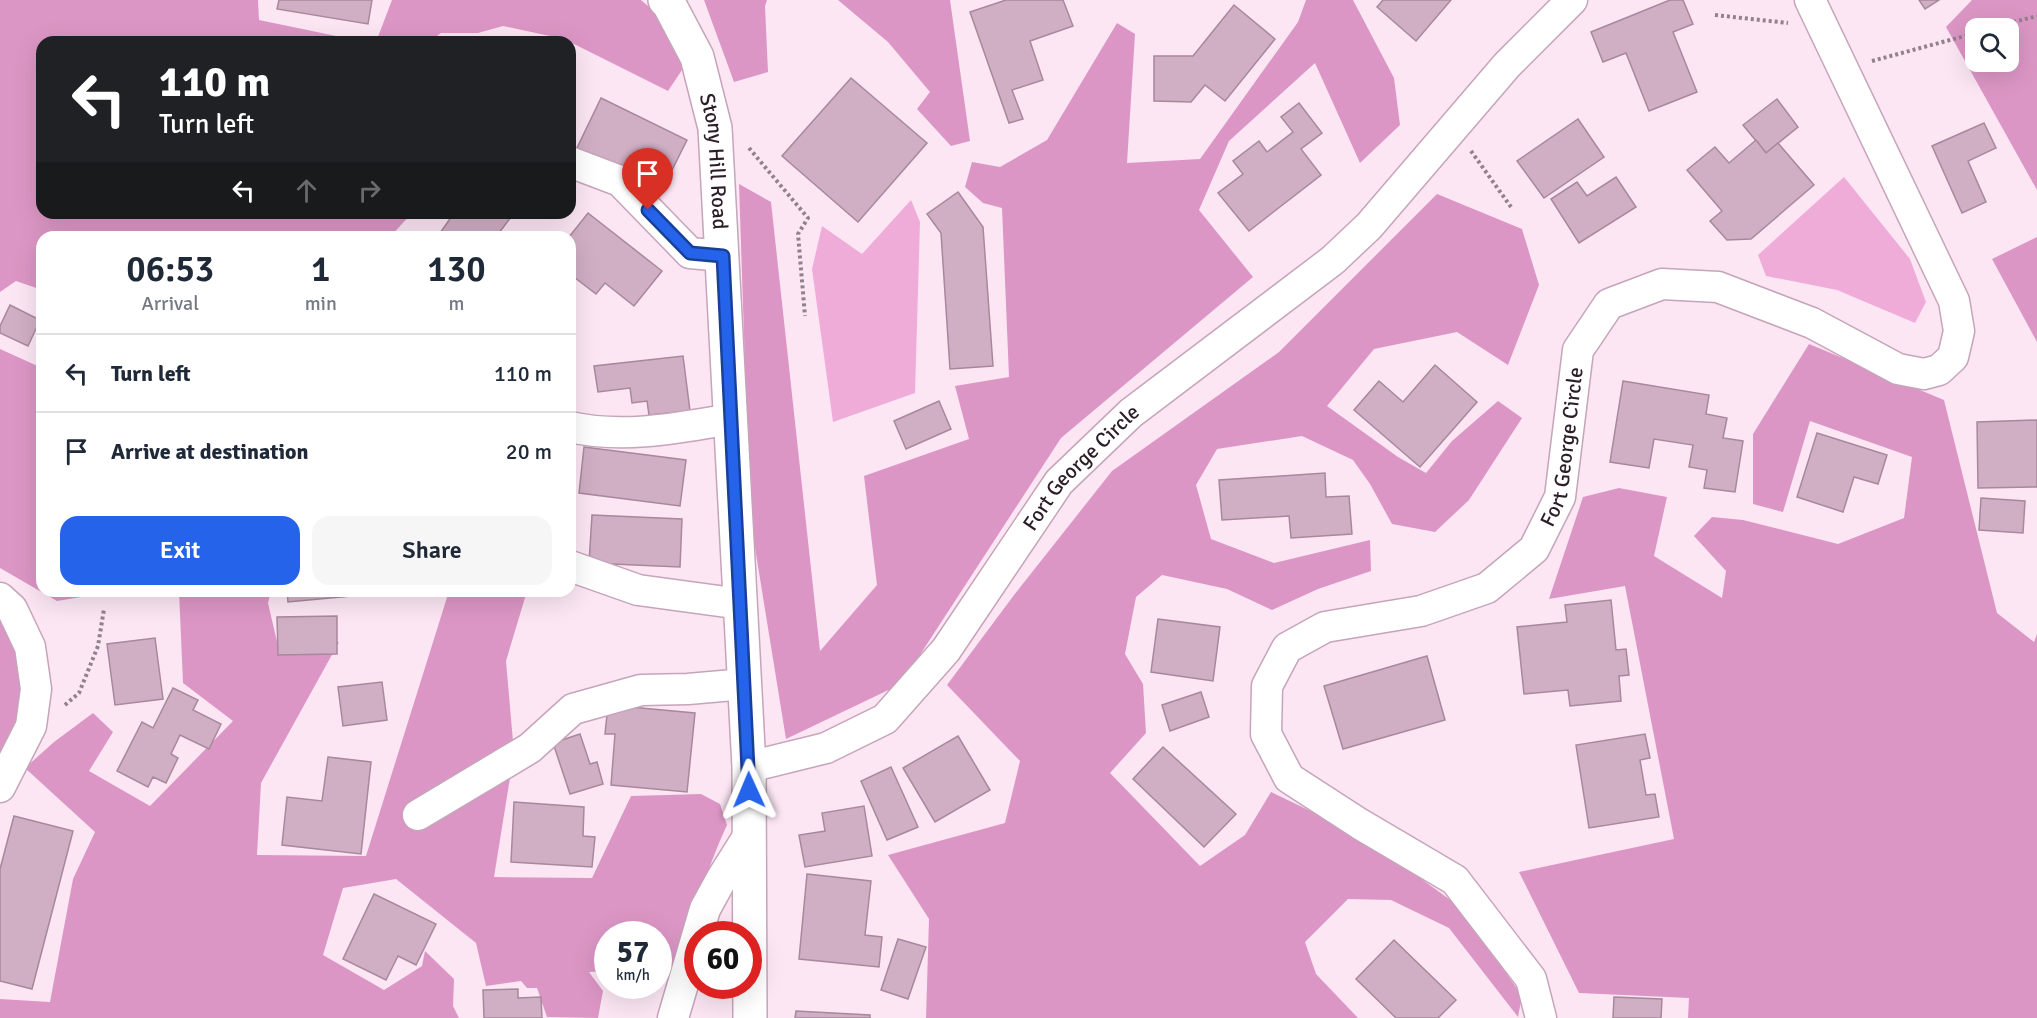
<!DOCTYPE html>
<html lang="en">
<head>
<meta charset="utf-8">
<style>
	body { margin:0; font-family:Signika,sans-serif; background:#f6f6f7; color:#1f2937; height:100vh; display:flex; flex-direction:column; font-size:22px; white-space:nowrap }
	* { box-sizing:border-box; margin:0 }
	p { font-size:20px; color:#747a83 }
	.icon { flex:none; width:33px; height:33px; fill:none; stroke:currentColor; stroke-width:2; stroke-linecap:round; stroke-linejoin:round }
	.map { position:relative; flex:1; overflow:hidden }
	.details { position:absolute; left:36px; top:231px; width:540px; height:366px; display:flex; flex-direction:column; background:#fff; border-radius:18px; box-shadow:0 6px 24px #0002 }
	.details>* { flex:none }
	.top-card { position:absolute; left:36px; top:36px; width:540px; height:183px; border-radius:18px; box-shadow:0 6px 24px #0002; background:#202124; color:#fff; overflow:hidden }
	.tools { position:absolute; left:1965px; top:18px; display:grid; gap:12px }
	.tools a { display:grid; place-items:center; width:54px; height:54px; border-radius:12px; background:#fff; box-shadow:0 6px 24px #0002; font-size:30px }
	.speed { position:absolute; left:594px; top:921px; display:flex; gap:12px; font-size:30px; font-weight:700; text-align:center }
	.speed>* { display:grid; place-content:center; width:78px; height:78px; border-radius:50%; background:#fff; box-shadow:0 6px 24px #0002; line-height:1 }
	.speed small { font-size:15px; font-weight:400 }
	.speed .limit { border:9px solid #d22; background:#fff; color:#111 }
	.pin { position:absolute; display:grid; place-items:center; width:51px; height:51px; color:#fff; margin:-62px -26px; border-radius:50% 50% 50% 0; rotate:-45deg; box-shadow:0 0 6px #0007 }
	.pin .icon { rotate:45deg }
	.me { position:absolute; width:66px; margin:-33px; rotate:359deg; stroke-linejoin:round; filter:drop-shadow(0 0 4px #0008) }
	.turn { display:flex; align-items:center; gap:21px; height:126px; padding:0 24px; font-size:27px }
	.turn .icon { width:78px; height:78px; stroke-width:2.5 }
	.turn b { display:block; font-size:42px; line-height:51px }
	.lanes { display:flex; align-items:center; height:57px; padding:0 24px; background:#0003; justify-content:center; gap:30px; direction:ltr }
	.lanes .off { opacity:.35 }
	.eta { display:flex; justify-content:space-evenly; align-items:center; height:102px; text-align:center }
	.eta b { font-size:36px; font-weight:600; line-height:42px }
	.action { display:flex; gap:12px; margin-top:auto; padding:12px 24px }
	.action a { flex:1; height:69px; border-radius:18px; background:#2563eb; color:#fff; font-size:24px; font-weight:600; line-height:69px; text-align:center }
	.action a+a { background:#f6f6f7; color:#1f2937 }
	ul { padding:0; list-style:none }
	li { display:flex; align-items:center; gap:18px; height:78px; padding:0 24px; border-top:2px solid #e0e1e3 }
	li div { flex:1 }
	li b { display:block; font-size:22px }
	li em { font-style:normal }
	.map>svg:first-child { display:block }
</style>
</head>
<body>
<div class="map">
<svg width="2037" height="1018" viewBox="0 0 2037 1018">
	<rect width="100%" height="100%" fill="#fce6f4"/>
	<g fill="#f0acd9">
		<polygon points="1844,177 1910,259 1926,302 1915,323 1837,290 1766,276 1758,255"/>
		<polygon points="911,200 920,222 915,393 833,422 812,269 822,226 862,254"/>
	</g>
	<g fill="#dc96c5" fill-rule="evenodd">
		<polygon points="0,0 258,0 259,20 365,42 42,42 42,213 412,213 390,237 42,237 42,290 16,281 0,292"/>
		<polygon points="392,0 641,0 656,13 686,64 668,91 564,39 503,26 478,33 441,33 429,42 376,42"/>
		<polygon points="704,0 767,0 765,6 768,72 734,82"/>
		<polygon points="838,0 950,0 970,141 951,146 917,109 930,92 888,42"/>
		<polygon points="1306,0 1353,0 1394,78 1400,125 1360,163 1315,63 1229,141 1199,210 1253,277 1061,438 901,684 786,739 750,517 739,184 771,202 820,651 877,585 864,476 969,439 955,386 1009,377 1002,208 983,203 965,187 972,162 1000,167 1047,140 1117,23 1135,34 1127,163 1200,159 1298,22"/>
		<path d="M1972,0H2037V190L1946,27ZM1976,28H2008V62H1976Z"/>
		<polygon points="1437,194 1522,229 1539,285 1508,365 1457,332 1374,349 1327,406 1398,457 1426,473 1452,441 1498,401 1522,418 1469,500 1435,532 1392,524 1370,484 1353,460 1302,436 1217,449 1196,485 1211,539 1274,563 1370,540 1371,571 1318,589 1272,610 1227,589 1162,575 1136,597 1125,654 1143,684 1146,733 1110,773 1200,866 1245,835 1271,792 1327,819 1409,870 1460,907 1522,996 1518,1017 1449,928 1391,900 1348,899 1305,942 1316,974 1358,1018 926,1018 929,919 888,855 1005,823 1020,761 947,685 1014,595 1112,471 1279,352"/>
		<polygon points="2037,237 2037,342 1992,259"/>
		<polygon points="1809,344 1944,400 1997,613 2034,642 2037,634 2037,1018 1688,1018 1689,998 1579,993 1519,872 1674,839 1625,586 1549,599 1583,497 1619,488 1667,497 1654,556 1722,598 1726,571 1694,536 1712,517 1743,520 1838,544 1904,518 1912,457 1810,421 1783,512 1753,504 1753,434"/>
		<polygon points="0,349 42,368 42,591 117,591 57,601 0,568"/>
		<path d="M179,591H271L268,603L278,646L339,642L261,783L257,855L366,856L449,591H527L506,661L514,753L494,877L592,878L631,796L701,794L720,804L727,825C705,872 691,923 676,973L659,978L658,934H608L607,971L589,972L603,991L598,1018L547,1017L537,988H527L521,981L486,986L476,943L396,879L343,888L323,955L384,990L422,966L425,951L454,979L453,1006L459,1018H0V999L50,1002L73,879L95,832L25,768L54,742L93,713L113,732L89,771L150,806L233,721L183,683Z"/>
		<polygon points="0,611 18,652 23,721 0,771"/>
	</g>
	<g fill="#d0aec4" stroke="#a8889d" stroke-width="1.5">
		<polygon points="279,0 372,0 368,24 277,9"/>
		<polygon points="1006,0 1063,0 1073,26 1030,41 1043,80 1012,90 1023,119 1009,123 970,12"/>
		<polygon points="1383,0 1451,0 1416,41 1377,7"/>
		<polygon points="1670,0 1683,0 1693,24 1673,32 1697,92 1649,111 1626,53 1603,62 1591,32"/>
		<polygon points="1919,0 1939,0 1925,9"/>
		<polygon points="1234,5 1275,39 1225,101 1205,85 1191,102 1154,101 1154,56 1193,56"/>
		<polygon points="851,78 927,143 858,222 782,156"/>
		<polygon points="601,98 687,140 668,178 637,163 630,176 576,150"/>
		<polygon points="1777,99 1798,127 1766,153 1743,125"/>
		<polygon points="1299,103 1322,133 1301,149 1321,175 1249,231 1218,193 1243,174 1233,161 1259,141 1267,152 1293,132 1281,117"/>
		<polygon points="1578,119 1604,157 1544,198 1517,161"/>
		<polygon points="1984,123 1996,148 1968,161 1986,202 1962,213 1932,146"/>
		<polygon points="1756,140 1766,153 1778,143 1814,185 1751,239 1727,240 1710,221 1722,211 1687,170 1715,147 1729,163"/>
		<polygon points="1616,177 1636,207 1579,243 1551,199 1577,182 1587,196"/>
		<polygon points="958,192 983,227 993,366 950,369 941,233 927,214"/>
		<polygon points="454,213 514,213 496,237 439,237 438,236"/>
		<polygon points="588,213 662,271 634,306 605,283 596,294 570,274 570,262 575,255 570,251 569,237"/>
		<polygon points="10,305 40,320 28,346 0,333 0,326"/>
		<polygon points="683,356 690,411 649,415 647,401 632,403 630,388 598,392 594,366"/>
		<polygon points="1435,365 1477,402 1420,467 1354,410 1379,381 1403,402"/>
		<polygon points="1623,381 1709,395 1706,414 1727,418 1723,438 1743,441 1735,492 1704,488 1707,470 1689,467 1693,445 1654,439 1649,468 1610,462"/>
		<polygon points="939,401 951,429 906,449 894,421"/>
		<polygon points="2037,420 2037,487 1978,488 1977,422"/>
		<polygon points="1817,433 1887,455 1878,484 1854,477 1843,512 1797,497"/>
		<polygon points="584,447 686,460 680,506 579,493"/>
		<polygon points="1325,473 1326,497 1349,496 1352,534 1291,538 1289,516 1222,520 1219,480"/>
		<polygon points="1981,498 2025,501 2023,533 1979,530"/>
		<polygon points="592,515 682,519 680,567 589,563"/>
		<polygon points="287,591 394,591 394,592 288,602"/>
		<polygon points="1611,600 1616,650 1626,649 1629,675 1619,676 1621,701 1570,706 1568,690 1524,694 1517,627 1567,622 1565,605"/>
		<polygon points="337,616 337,654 278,655 277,617"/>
		<polygon points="1158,619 1220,627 1213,681 1151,672"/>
		<polygon points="155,638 163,699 115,705 107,644"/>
		<polygon points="1427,656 1445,720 1343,749 1324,686"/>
		<polygon points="382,682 387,720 343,726 338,687"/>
		<polygon points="173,688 198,700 193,710 221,724 209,749 180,735 171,754 178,758 166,783 153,777 148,787 117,771 142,722 153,728"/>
		<polygon points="1201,692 1209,717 1170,731 1162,705"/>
		<polygon points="608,705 695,713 687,792 611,785 615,734 605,734"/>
		<polygon points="580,734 590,764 597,762 603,784 570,794 553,743"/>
		<polygon points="1645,734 1650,758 1640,760 1646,795 1655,794 1659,817 1589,828 1576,745"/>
		<polygon points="958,736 990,790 935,822 903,768"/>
		<polygon points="1163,747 1236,814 1204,847 1133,779"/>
		<polygon points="328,757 371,762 361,854 282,845 287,797 322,801"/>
		<polygon points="891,767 918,827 887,840 861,781"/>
		<polygon points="514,802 584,807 583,836 595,837 592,867 511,862"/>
		<polygon points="864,806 872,856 805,867 799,835 825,831 822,813"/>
		<polygon points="14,816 73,831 32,989 0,981 0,869"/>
		<polygon points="807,874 871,881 865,935 882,937 879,967 799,959"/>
		<polygon points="374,894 436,924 416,965 398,956 386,980 343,959"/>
		<polygon points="898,939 926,947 908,999 881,990"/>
		<polygon points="1394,940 1456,1000 1438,1018 1396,1018 1356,979"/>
		<polygon points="518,989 518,998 541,997 542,1018 484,1018 483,990"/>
		<polygon points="1614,997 1662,999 1661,1018 1613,1018"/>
		<polygon points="796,1011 870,1015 870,1018 795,1018"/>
	</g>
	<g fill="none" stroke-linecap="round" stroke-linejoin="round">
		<defs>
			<g id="street">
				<polyline points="570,162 620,181 690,253 723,256"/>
				<path d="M570,427C624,439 678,428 731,419"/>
				<polyline points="570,566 638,590 741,604"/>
				<polyline points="0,598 12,609 30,647 36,689 31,726 0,787"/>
				<path id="s1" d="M749,767L826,748L885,719L946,650L1059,482L1131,413L1333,260L1369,226L1507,65L1572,0"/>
				<polyline points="418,815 530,748 573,709 641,690 688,689 745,684"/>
				<polyline points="673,1018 705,909 722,878 749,835"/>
				<path id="s2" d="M1541,1018L1531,979L1455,880L1360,824L1289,778L1266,734L1267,686L1287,648L1325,627L1421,611L1487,588L1534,549L1560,497L1578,350L1609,304L1662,284L1718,287L1812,323L1898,369L1924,374L1939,370L1953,357L1959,331L1954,301L1810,0"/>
			</g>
			<g id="primary">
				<path id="s3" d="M665,0L669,4L697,57L715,128L749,767L750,1018"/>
			</g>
		</defs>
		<use href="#street" stroke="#c6a4ba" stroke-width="33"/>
		<use href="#primary" stroke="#c6a4ba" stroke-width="36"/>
		<g stroke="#92808c" stroke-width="4" stroke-dasharray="3 3" stroke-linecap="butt">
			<polyline points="1715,15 1788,23"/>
			<polyline points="1990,28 2037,16"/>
			<polyline points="1872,61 1976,33"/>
			<polyline points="749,148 808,218 798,234 805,316"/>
			<polyline points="1471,151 1511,207"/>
			<polyline points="65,705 79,693 98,646 104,609"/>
		</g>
		<use href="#street" stroke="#fff" stroke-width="30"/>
		<use href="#primary" stroke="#fff" stroke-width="33"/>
	</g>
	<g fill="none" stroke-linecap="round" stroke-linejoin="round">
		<defs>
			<polyline id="route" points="648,210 690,253 723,256 749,790"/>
		</defs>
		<use href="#route" stroke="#184099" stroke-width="15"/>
		<use href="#route" stroke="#2563eb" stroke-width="10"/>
	</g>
	<g text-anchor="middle" stroke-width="6" stroke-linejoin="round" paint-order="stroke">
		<g font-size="21" fill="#2b1e27" stroke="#fce6f4">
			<text dy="7" stroke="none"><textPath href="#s3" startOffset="172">Stony Hill Road</textPath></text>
			<text dy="7" stroke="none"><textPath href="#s2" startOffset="880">Fort George Circle</textPath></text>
			<text dy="7" stroke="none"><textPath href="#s1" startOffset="465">Fort George Circle</textPath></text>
		</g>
	</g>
</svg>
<div class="tools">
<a><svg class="icon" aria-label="search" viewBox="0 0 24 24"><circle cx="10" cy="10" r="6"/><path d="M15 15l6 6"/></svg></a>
</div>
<div class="speed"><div>57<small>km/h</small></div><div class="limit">60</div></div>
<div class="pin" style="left:648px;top:210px;background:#d93025"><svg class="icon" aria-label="arrive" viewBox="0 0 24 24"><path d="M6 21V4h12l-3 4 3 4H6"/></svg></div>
<svg class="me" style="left:749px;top:790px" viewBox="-20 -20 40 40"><path d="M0-17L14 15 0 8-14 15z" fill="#2563eb" stroke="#fff" stroke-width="4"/></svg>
<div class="top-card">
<div class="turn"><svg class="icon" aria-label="left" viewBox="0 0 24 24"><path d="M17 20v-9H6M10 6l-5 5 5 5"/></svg><div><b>110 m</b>Turn left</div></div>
<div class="lanes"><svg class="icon" aria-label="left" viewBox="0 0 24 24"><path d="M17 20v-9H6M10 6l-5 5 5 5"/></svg><svg class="icon off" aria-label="ahead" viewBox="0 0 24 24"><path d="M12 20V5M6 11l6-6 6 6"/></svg><svg class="icon off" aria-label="right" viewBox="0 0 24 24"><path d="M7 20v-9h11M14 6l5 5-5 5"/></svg></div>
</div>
<section class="details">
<div class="eta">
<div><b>06:53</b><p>Arrival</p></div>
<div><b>1</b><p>min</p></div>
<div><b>130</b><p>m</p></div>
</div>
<ul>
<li><svg class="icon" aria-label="left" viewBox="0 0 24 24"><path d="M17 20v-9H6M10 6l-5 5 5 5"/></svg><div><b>Turn left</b></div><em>110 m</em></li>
<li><svg class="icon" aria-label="arrive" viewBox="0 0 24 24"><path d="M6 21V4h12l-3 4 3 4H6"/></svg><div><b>Arrive at destination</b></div><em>20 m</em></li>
</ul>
<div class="action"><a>Exit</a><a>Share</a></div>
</section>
</div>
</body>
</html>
